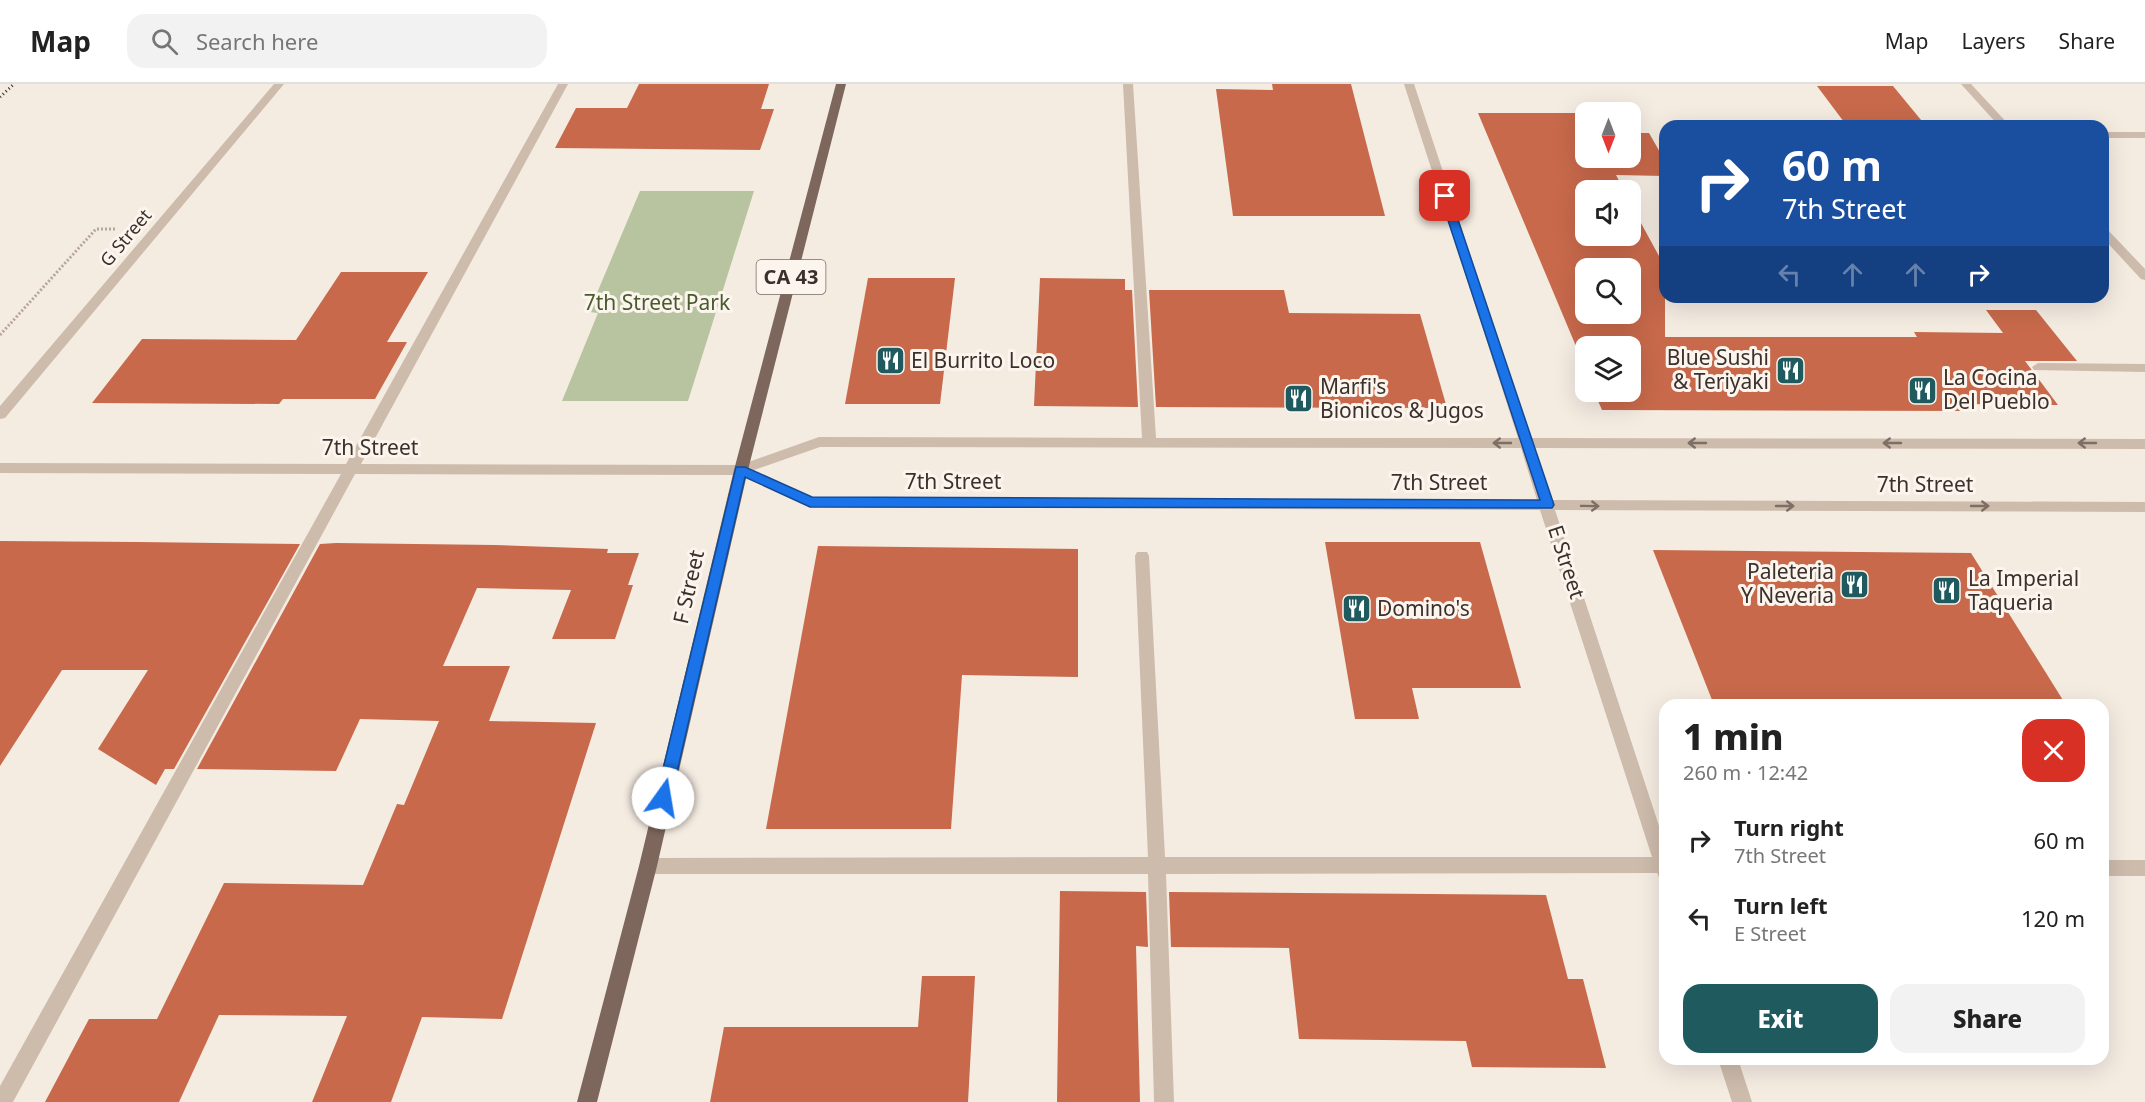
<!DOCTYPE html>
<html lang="en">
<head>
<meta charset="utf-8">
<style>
	body { margin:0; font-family:"Noto Sans",sans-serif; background:#f2f2f2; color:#222; height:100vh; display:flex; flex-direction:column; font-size:22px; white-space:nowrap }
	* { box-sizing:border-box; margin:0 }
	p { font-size:20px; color:#767676 }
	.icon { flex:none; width:33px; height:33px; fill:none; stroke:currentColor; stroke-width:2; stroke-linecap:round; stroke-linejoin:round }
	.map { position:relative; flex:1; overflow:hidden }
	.panel { position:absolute; left:1659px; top:615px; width:450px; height:366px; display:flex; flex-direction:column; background:#fff; border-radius:18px; box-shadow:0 6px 24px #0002 }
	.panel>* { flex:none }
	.hud { position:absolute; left:1659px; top:36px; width:450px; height:183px; border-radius:18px; box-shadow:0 6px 24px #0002; background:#1a4fa0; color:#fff; overflow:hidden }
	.needle { width:39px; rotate:180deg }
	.buttons { position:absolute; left:1575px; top:18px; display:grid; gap:12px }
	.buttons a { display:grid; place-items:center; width:66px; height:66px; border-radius:12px; background:#fff; box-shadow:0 6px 24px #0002; font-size:30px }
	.pin { position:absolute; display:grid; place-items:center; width:51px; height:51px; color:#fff; margin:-26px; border-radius:12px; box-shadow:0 3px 9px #0006 }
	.me { position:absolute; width:66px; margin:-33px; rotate:13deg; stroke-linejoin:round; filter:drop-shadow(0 0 4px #0008) }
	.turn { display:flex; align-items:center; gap:21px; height:126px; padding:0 24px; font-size:27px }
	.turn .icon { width:78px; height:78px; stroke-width:2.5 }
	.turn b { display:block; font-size:42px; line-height:51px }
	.lanes { display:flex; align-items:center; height:57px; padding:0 24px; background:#0003; justify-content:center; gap:30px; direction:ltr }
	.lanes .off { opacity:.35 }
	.round { display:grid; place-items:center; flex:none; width:63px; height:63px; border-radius:18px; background:#f2f2f2 }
	.head { display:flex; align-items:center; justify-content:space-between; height:102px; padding:0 24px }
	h1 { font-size:36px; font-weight:800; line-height:45px }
	.cta { display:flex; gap:12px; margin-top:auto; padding:12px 24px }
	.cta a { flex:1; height:69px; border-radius:18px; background:#1f5a5e; color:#fff; font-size:24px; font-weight:800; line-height:69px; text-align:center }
	.cta a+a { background:#f2f2f2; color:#222 }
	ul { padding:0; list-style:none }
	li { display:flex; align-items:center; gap:18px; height:78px; padding:0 24px }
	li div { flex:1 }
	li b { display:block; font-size:22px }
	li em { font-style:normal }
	header { display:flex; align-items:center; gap:36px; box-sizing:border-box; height:84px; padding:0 30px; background:#fff; border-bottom:2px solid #e0e0e0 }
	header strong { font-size:28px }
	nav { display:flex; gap:33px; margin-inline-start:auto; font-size:21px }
	.search { width:420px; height:54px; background:#f2f2f2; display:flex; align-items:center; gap:15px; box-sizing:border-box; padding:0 21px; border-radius:18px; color:#767676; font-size:22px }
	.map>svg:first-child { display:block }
</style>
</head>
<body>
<header>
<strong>Map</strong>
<div class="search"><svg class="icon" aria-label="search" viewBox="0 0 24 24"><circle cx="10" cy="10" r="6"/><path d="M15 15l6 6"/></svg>Search here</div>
<nav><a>Map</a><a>Layers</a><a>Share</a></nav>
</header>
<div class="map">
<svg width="2145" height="1018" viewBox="0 0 2145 1018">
	<rect width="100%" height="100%" fill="#f4ebe1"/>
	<polygon fill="#b8c4a0" points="640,107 754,107 688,317 562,317 598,229 589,228"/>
	<g fill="#c8694b" fill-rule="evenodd">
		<polygon points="639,0 769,0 761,25 774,25 760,66 555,64 576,24 627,24"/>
		<polygon points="1272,0 1351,0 1385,132 1233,132 1216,5 1273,6"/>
		<polygon points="1817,2 1893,2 1926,42 1847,42"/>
		<path d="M1478,29H1582L1586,36V74H1630V49H1649L1665,77V92L1616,91L1624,106H1586V152H1630V119L1665,183V253H1917L1914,248L2003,249L1986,226H2036L2077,277H2025L2058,321L1963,320L1968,327L1602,326L1594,308H1630V262H1586V286ZM1586,184H1630V230H1586Z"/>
		<polygon points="341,188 428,188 387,258 407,258 375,315 283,315 279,320 92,319 142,255 296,256"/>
		<polygon points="868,194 955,194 940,320 845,320"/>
		<polygon points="1040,194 1125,195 1125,206 1132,206 1138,323 1034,322"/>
		<polygon points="1149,206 1284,206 1289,229 1420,230 1447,324 1156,323"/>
		<polygon points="0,457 139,458 300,460 174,685 165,685 156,701 98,665 148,586 62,586 0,682"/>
		<polygon points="1325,458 1480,458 1521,604 1412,604 1419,635 1355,635"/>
		<polygon points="336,459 495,461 608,465 607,469 639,469 628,501 633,501 615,555 552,555 571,506 477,504 443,582 510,582 489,637 596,639 502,935 422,933 391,1018 312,1018 347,932 219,931 179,1018 45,1018 89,935 157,935 224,799 363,801 397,720 404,721 439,637 360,635 336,687 197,685 320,460"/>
		<polygon points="818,462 1078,465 1078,593 962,591 951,745 766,745"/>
		<polygon points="1653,466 1971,469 2066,621 1714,621"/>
		<polygon points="1060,807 1146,808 1148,863 1136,862 1140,1018 1057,1018"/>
		<polygon points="1169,808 1546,811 1568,895 1583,895 1606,984 1472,983 1466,957 1299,955 1289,864 1171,863"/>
		<polygon points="922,892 975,892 968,1018 710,1018 724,943 918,943"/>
	</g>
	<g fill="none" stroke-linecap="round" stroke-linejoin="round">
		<polyline stroke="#b9a596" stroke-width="3" stroke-dasharray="2 2" stroke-linecap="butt" points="0,251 96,145 117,145"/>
		<g fill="#cdbbac" fill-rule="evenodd">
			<polygon points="274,0 284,0 5,334 0,335 0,322"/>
			<path d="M558,0H568L361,380L740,381L819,353L1142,354L1123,0H1133L1156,354H1518L1404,0H1414L1531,354L2145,355V365L1534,364L1551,416L2145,418V428L1555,426L1665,760V795L1659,793L1657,789L1166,790L1174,1018H1154L1148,790H648L642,788L639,782L642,776L648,774L1148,773L1135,472L1137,468H1147L1149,472L1165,773H1652L1540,426L810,423L739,391L355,390L13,1018H0V1002L341,390L0,389V379L346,380ZM820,363L1521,364L1537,416L812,413L754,386Z"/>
			<polygon points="1961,0 1971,0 2010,42 1999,42"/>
			<rect x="2103" y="48" width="42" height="6"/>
			<polygon points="2103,144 2107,145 2145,185 2145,196 2141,195 2103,154"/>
			<polygon points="2038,279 2145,280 2145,288 2034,286 2032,283"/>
			<rect x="2103" y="776" width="42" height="16"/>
			<polygon points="1718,975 1738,975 1752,1018 1732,1018"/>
		</g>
		<polygon fill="#7d675c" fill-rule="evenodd" points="836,0 846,0 748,386 657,782 597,1018 577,1018 639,782 734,386"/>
		<polyline stroke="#3b302b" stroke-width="3" stroke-dasharray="1 3" stroke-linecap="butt" points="0,13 14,0"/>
	</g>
	<defs><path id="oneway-shaft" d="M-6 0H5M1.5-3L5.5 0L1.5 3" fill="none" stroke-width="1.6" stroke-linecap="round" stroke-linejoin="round" transform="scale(1.5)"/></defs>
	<g stroke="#7d6f65">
		<use href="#oneway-shaft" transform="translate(1502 359) rotate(180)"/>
		<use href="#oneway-shaft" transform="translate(1697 359) rotate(180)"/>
		<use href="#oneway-shaft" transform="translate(1892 359) rotate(180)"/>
		<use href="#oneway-shaft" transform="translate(2087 359) rotate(-180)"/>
		<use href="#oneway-shaft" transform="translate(1590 422) rotate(1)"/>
		<use href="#oneway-shaft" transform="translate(1785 422)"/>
		<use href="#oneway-shaft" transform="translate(1980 422)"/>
	</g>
	<polygon fill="#1a73e8" stroke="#114b97" stroke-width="1.5" points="1445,109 1450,112 1554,421 1552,424 810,423 745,393 671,714 669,719 663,721 658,719 656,714 736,383 745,383 812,413 1540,416 1440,112"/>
	<defs>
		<symbol id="restaurant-square" viewBox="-11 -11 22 22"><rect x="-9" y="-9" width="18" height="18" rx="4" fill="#1f5a5e" stroke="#fbf5ee"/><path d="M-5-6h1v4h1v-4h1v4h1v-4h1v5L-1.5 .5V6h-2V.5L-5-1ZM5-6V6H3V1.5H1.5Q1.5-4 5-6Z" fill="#fff"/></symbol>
	</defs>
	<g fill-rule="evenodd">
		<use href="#restaurant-square" x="874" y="260" width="33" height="33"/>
		<use href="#restaurant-square" x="1774" y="270" width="33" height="33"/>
		<use href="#restaurant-square" x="1906" y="290" width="33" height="33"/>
		<use href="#restaurant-square" x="1282" y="298" width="33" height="33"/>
		<use href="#restaurant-square" x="1838" y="484" width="33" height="33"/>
		<use href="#restaurant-square" x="1930" y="490" width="33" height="33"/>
		<use href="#restaurant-square" x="1340" y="508" width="33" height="33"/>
	</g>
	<g text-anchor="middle" stroke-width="6" stroke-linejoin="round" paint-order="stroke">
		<g font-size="18" fill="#3b302b" stroke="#fbf5ee">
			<text transform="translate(126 154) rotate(-50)" y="6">G Street</text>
		</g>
		<rect fill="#fbf5ee" stroke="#756b66" stroke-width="1.5" x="756.5" y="176" width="69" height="34" rx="4.5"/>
		<g font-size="20" font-weight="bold" fill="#3b302b">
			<text x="791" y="200">CA 43</text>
		</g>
		<g font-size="21" fill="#4a5a2e" stroke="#fbf5ee">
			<text x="657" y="226">7th Street Park</text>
		</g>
		<g font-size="21" fill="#3b302b" stroke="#fbf5ee" text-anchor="start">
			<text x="1769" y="281" text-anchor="end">Blue Sushi<tspan x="1769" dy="24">&amp; Teriyaki</tspan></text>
			<text x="911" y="284">El Burrito Loco</text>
			<text x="1943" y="301">La Cocina<tspan x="1943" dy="24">Del Pueblo</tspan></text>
			<text x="1320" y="310">Marfi's<tspan x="1320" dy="24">Bionicos &amp; Jugos</tspan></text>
			<text x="1834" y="495" text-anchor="end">Paleteria<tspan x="1834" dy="24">Y Neveria</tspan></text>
			<text x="1968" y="502">La Imperial<tspan x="1968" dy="24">Taqueria</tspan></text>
			<text x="1377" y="532">Domino's</text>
		</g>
		<g font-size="21" fill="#3b302b" stroke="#fbf5ee">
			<text x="370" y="371">7th Street</text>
			<text x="953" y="405">7th Street</text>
			<text x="1439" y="406">7th Street</text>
			<text x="1925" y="408">7th Street</text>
			<text transform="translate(1566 478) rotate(72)" y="7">E Street</text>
			<text transform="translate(689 503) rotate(-77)" y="7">F Street</text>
		</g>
	</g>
</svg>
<div class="buttons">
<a><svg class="needle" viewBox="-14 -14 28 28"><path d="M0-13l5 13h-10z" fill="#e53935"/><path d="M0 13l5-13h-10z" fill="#767676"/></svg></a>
<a><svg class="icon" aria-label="sound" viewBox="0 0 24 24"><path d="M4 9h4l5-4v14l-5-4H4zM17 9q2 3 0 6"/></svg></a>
<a><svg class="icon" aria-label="search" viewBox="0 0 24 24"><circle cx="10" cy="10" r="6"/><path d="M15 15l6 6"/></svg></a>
<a><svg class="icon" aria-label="layers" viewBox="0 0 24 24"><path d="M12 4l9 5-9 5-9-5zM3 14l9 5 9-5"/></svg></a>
</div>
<div class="pin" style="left:1445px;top:112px;background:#d93025"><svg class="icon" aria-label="arrive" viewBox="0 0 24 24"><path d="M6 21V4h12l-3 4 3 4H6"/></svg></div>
<svg class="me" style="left:663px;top:714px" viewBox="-20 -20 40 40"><circle r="19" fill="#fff"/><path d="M0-13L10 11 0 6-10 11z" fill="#1a73e8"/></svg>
<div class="hud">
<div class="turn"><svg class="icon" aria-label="right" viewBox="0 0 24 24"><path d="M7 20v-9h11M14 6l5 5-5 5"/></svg><div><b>60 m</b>7th Street</div></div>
<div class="lanes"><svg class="icon off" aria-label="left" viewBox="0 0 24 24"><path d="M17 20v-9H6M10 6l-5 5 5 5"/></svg><svg class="icon off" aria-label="ahead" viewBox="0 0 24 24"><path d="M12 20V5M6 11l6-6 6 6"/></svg><svg class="icon off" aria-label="ahead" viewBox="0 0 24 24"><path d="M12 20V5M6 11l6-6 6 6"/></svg><svg class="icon" aria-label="right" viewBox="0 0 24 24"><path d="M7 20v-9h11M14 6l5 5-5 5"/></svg></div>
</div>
<section class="panel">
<div class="head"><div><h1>1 min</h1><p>260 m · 12:42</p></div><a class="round" style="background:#d93025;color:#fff"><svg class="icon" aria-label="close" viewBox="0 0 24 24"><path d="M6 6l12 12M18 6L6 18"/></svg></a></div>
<ul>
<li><svg class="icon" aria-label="right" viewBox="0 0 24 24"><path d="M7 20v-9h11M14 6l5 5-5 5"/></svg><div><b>Turn right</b><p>7th Street</p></div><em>60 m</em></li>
<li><svg class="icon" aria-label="left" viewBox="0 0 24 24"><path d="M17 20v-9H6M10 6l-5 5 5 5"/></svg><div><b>Turn left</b><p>E Street</p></div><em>120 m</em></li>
</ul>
<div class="cta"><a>Exit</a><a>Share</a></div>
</section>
</div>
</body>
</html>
